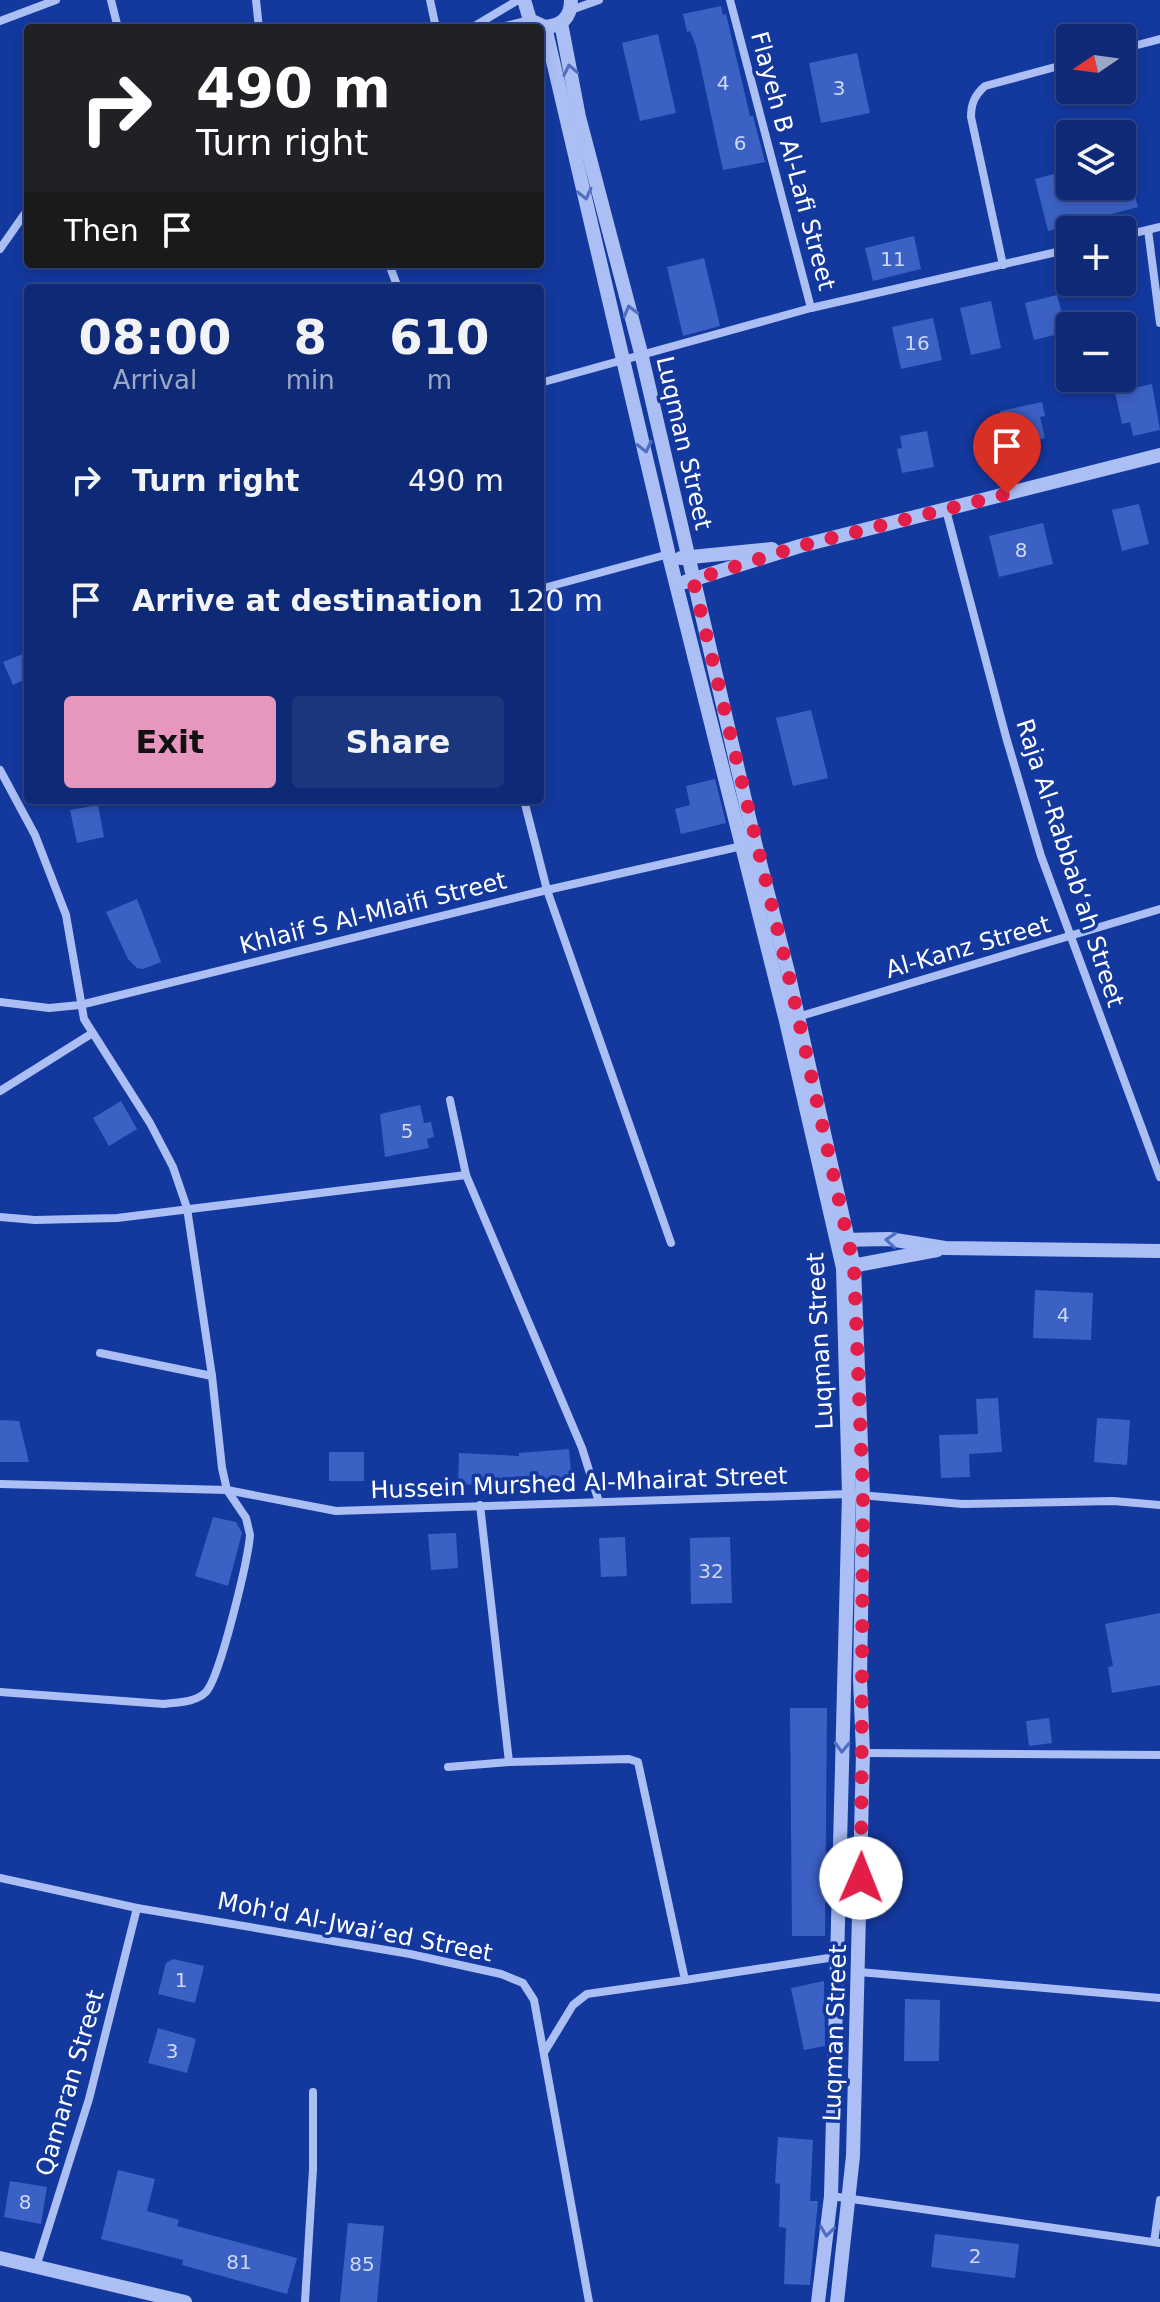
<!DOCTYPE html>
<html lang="en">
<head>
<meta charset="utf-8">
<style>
	body { margin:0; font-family:"DejaVu Sans",sans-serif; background:#1c367e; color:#f1f3f6; height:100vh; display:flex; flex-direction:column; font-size:30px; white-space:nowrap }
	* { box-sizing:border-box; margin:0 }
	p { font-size:26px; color:#9ba7c5 }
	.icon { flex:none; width:44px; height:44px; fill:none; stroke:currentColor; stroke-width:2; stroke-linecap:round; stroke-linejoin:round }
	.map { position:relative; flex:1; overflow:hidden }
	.sheet { position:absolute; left:24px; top:284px; width:520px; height:520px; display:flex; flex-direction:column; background:#0e2a76; border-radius:8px; box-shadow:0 4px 12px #0003,0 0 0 2px #2e4688 }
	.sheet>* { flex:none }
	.hud { position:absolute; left:24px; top:24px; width:520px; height:244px; border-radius:8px; box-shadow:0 4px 12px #0003,0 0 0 2px #2e4688; background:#202124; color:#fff; overflow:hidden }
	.needle { width:52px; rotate:257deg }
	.buttons { position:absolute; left:1056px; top:24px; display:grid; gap:16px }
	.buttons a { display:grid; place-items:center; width:80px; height:80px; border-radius:8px; background:#0e2a76; box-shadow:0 4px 12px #0003,0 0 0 2px #2e4688; font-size:40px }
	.pin { position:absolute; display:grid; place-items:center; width:68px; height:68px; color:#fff; margin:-82px -34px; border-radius:50% 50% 50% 0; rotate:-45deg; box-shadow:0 0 8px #0007 }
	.pin .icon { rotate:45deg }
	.me { position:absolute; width:88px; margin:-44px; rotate:1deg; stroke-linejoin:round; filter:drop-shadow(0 0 6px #0008) }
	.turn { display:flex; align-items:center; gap:28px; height:168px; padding:0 40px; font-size:36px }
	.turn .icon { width:104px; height:104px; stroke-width:2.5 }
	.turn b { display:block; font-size:56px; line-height:68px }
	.then { display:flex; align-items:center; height:76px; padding:0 40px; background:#0003; gap:16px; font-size:30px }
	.eta { display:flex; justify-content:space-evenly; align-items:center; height:136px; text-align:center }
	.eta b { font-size:48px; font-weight:700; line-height:56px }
	.action { display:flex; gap:16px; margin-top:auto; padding:16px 40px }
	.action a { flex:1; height:92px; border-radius:8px; background:#e797bd; color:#111; font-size:32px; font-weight:700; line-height:92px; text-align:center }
	.action a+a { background:#1c367e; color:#f1f3f6 }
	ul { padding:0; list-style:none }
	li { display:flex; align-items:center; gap:24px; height:120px; padding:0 40px }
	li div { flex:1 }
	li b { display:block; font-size:30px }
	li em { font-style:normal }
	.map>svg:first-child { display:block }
</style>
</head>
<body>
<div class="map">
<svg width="1160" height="2302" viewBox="0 0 1160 2302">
	<rect width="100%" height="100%" fill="#13389e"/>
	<g fill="#3c61c5">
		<polygon points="721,6 723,15 726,14 750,116 753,116 765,162 723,170 696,46 690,31 687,32 683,14"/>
		<polygon points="658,34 676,113 640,121 622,43"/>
		<polygon points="857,53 870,113 821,123 809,63"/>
		<polygon points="1070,170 1070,186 1132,186 1138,207 1048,231 1035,179"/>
		<polygon points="914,236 921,269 873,281 865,248"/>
		<polygon points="704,258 720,326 683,336 667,267"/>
		<polygon points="1057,295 1067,332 1034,340 1025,303"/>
		<polygon points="991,301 1001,348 971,355 960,308"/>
		<polygon points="933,318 942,360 901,369 892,327"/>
		<polygon points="1152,384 1160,430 1133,436 1130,422 1122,424 1115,392"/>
		<polygon points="1042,402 1045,416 1040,417 1045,438 1008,446 1000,411"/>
		<polygon points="927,431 934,467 902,473 897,449 902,448 900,436"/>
		<polygon points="1139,504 1149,544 1122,551 1112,510"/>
		<polygon points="1043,523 1053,564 999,577 989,536"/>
		<polygon points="28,652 28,678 13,685 3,662"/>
		<polygon points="811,710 828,778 793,786 776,718"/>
		<polygon points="715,779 726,823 681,834 675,809 690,805 686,786"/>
		<polygon points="98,805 104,837 77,843 70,810"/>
		<polygon points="137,899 161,962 143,969 137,968 128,959 106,912"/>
		<polygon points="121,1101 137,1129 109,1146 93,1118"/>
		<polygon points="420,1105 424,1123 431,1122 434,1137 427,1139 429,1148 385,1157 380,1114"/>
		<polygon points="1035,1290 1093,1293 1091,1340 1033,1338"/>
		<polygon points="998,1398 1002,1452 969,1454 970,1477 941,1478 939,1435 978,1434 976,1399"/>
		<polygon points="1097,1418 1130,1420 1127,1465 1094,1462"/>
		<polygon points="0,1420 19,1421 29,1462 0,1462"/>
		<polygon points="569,1449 572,1482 523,1487 458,1484 459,1453 519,1456 519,1453"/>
		<rect x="329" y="1452" width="35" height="29"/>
		<polygon points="213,1517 236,1522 242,1533 228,1586 195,1576"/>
		<polygon points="456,1533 458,1568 431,1570 428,1534"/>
		<polygon points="625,1537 627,1576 601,1577 599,1538"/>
		<polygon points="730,1537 732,1603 691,1604 690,1538"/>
		<polygon points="1160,1613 1160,1685 1112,1693 1108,1667 1113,1666 1105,1624"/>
		<polygon points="790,1708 827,1708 825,1936 792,1936"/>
		<polygon points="1049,1718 1052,1743 1029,1746 1026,1721"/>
		<polygon points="173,1959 204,1966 195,2003 158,1994 166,1963"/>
		<polygon points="824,1981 825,2046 804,2050 791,1988"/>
		<polygon points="905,1999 940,2000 939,2061 904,2061"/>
		<polygon points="158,2028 196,2039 187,2073 148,2063"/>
		<polygon points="778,2137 813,2140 810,2201 818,2201 810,2285 784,2284 786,2228 779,2227 780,2184 775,2183"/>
		<polygon points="118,2170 155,2179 147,2211 179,2220 177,2226 297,2258 287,2294 182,2265 183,2260 101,2239"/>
		<polygon points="10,2181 47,2187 41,2224 4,2217"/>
		<polygon points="348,2223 384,2226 377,2302 340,2302"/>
		<polygon points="935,2234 1019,2244 1015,2278 931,2267"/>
	</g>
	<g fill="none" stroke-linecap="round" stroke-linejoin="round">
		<g stroke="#abbff4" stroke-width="8">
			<polyline points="111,0 118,28"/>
			<polyline points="256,0 259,28"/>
			<polyline points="430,0 436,28"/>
			<polyline points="730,0 811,308"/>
			<polyline points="571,10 599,0"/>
			<polyline points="0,21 56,0"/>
			<polyline points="473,27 518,0"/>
			<polyline points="472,28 501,27 530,20"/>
			<polyline points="1122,49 1160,39"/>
			<polyline points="1148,230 1160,323"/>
			<polyline points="1122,236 1160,227"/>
			<polyline points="0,249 28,209"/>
			<polyline points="389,264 398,288"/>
			<path d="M1003,265L971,117C971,103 975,95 985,86L1070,63"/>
			<polyline points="540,383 811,308 1070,249"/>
			<polyline points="946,510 1006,737 1041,856 1160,1177"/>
			<polyline points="540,589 669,554"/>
			<path d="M0,770L35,835L66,915L84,1019L150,1123L173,1167L187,1208L212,1376L222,1468L227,1490L246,1518L250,1535C248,1560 220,1677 206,1692C195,1703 177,1702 164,1704L0,1692"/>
			<polyline points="524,800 547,890 671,1243"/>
			<polyline points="0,1002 49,1008 80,1005 547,890 742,846"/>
			<polyline points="794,1018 1160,909"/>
			<polyline points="0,1091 91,1034"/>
			<polyline points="450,1100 466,1175 582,1448 599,1502"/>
			<polyline points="0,1217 35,1220 117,1218 466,1175"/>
			<polyline points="100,1353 212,1376"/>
			<polyline points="0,1484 227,1490 336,1511 849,1494 962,1504 1113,1501 1160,1505"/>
			<polyline points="480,1505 509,1762 629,1759 638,1762 685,1980 835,1957"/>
			<polyline points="863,1753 1160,1755"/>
			<polyline points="448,1767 509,1762"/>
			<polyline points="0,1878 137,1908 410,1954 501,1974 523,1983 534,2000 589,2302"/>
			<polyline points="859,1972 1160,1998"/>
			<polyline points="545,2051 573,2005 587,1994 685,1980"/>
			<polyline points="831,2196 1160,2243"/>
			<polyline points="1154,2242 1160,2200"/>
			<polyline points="36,2267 89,2099 137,1908"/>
			<polyline points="305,2302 313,2169 313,2092"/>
		</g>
		<g stroke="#abbff4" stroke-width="14">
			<path d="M524,0L530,20L545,27C562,26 571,17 571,0"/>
			<polyline points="561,23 579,117 641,353 755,843 788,972 854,1267 863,1495 860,1679 863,1753 853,2156 837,2302"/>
			<polyline points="545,27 670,560 786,1021 843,1268 849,1494 831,2196 818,2302"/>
			<polyline points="681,558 772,549"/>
			<polyline points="685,582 800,546 1160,455"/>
			<polyline points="841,1240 889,1239 945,1248 1160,1251"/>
			<polyline points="847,1267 937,1250"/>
			<polyline points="0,2258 185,2302"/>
		</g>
	</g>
	<defs><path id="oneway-chevron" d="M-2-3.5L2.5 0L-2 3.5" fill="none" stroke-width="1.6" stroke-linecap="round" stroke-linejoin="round" transform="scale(2)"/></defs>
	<g stroke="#506ec0">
		<use href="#oneway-chevron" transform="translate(570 70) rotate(-101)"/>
		<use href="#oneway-chevron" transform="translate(585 194) rotate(77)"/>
		<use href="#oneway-chevron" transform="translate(630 311) rotate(-105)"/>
		<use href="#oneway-chevron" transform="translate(645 447) rotate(77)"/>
		<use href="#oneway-chevron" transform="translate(891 1240) rotate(-175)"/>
		<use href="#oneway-chevron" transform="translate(842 1747) rotate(92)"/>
		<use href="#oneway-chevron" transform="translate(827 2231) rotate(97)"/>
	</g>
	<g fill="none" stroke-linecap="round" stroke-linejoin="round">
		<polyline stroke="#e11d48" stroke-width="14" stroke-dasharray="0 25.2" points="861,1878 863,1495 854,1267 788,972 693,580 800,546 1007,494"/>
	</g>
	<g text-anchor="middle" stroke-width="7" stroke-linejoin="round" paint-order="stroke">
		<g font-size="20" fill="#ced8f0">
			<text x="723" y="90">4</text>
			<text x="839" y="95">3</text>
			<text x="740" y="150">6</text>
			<text x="893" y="266">11</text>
			<text x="917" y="350">16</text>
			<text x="1021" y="557">8</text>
			<text x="407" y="1138">5</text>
			<text x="1063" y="1322">4</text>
			<text x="711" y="1578">32</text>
			<text x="181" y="1987">1</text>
			<text x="172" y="2058">3</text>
			<text x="25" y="2209">8</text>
			<text x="975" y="2263">2</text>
			<text x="239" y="2269">81</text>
			<text x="362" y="2271">85</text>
		</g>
		<g font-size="24" fill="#fff" stroke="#13389e">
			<text transform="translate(793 161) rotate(75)" y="8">Flayeh B Al-Lafi Street</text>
			<text transform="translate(684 443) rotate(77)" y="8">Luqman Street</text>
			<text transform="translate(1070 863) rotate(72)" y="8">Raja Al-Rabbab‘ah Street</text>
			<text transform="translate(373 913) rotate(-14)" y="8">Khlaif S Al-Mlaifi Street</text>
			<text transform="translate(968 947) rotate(-16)" y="8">Al-Kanz Street</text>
			<text transform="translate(820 1341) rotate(-93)" y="8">Luqman Street</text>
			<text transform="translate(579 1483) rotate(-2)" y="8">Hussein Murshed Al-Mhairat Street</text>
			<text transform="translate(355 1927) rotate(11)" y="8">Moh'd Al-Jwai‘ed Street</text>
			<text transform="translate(835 2033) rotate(-88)" y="8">Luqman Street</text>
			<text transform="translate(70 2083) rotate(-74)" y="8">Qamaran Street</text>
		</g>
	</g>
</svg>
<div class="buttons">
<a><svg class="needle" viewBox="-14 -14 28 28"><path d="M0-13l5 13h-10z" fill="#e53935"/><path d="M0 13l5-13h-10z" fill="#9ba7c5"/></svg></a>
<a><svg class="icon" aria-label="layers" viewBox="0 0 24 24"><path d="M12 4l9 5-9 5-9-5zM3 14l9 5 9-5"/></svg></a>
<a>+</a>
<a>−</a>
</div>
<div class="pin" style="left:1007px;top:494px;background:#d93025"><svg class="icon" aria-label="arrive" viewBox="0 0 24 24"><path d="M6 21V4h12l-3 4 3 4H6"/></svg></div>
<svg class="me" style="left:861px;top:1878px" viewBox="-20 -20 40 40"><circle r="19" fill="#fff"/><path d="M0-13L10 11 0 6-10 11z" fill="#e11d48"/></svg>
<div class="hud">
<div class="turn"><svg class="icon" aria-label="right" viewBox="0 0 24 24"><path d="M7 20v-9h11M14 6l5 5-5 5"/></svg><div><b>490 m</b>Turn right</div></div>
<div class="then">Then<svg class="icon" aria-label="arrive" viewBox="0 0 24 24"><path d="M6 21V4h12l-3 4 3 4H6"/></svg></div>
</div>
<section class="sheet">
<div class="eta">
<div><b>08:00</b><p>Arrival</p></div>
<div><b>8</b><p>min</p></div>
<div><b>610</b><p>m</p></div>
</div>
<ul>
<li><svg class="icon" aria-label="right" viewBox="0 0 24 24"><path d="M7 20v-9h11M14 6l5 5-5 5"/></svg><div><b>Turn right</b></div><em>490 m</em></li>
<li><svg class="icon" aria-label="arrive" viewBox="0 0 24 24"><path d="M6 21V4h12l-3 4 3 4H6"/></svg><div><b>Arrive at destination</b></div><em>120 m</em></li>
</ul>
<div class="action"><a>Exit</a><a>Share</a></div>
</section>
</div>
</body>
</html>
